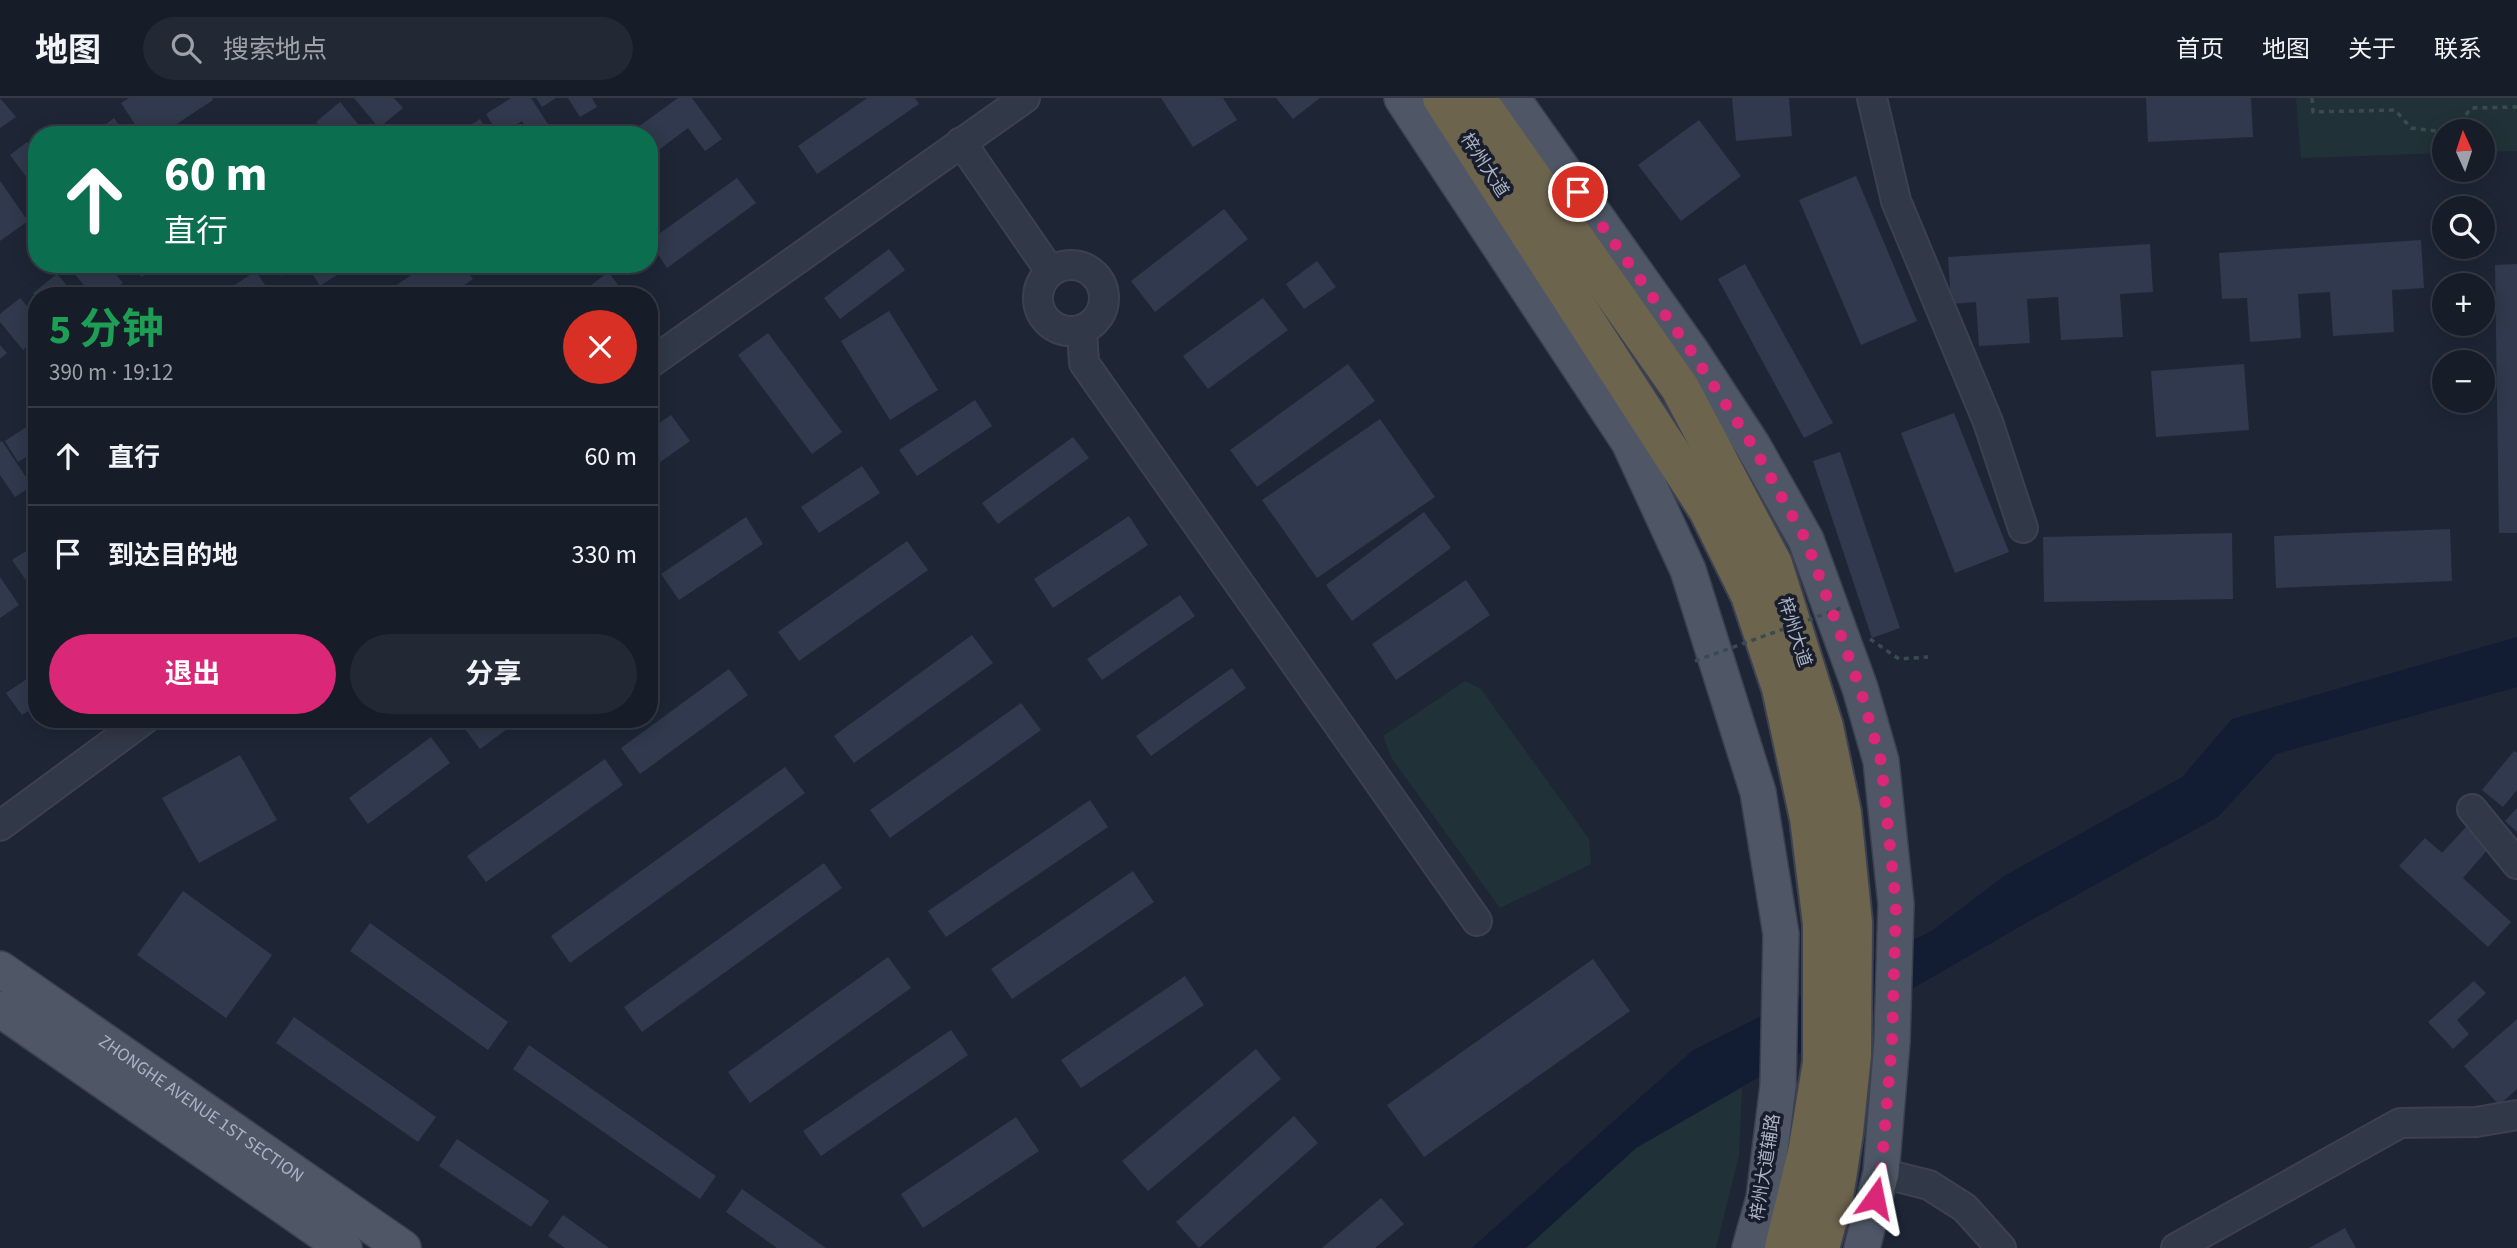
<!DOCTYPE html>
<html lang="zh">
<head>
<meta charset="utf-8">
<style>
	body { margin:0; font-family:"Source Sans 3","Noto Sans SC",sans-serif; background:#232934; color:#f1f3f6; height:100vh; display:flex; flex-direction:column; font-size:26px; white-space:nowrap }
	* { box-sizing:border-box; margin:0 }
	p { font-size:23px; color:#9ea1a8 }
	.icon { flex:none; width:38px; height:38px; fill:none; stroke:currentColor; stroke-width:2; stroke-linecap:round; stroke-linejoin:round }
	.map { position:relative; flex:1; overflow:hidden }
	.sheet { position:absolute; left:28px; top:189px; width:630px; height:441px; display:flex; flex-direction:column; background:#161c28; border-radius:28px; box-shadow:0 4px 18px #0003,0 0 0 2px #353a45 }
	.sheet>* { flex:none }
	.top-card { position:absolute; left:28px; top:28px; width:630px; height:147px; border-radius:28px; box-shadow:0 4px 18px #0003,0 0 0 2px #353a45; background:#0b6e4f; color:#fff; overflow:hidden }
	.needle { width:46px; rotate:357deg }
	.controls { position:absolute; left:2432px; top:21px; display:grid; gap:14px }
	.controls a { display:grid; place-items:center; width:63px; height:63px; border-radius:50%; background:#161c28; box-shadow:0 4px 18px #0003,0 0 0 2px #353a45; font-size:35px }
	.pin { position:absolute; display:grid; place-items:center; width:60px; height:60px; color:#fff; margin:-30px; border:4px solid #fff; border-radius:50%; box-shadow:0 2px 7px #0007 }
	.me { position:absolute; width:77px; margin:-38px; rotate:12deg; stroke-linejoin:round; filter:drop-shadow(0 0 5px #0008) }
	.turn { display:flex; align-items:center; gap:24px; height:147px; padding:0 21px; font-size:32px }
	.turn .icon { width:91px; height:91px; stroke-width:2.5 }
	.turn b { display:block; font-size:49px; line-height:60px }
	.round { display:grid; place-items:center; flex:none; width:74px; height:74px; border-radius:37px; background:#232934 }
	.headline { display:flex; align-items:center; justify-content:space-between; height:119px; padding:0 21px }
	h1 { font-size:42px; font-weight:700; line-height:52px; color:#1e9e55 }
	.button { display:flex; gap:14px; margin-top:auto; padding:14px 21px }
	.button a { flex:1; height:80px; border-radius:42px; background:#db2777; color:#fff; font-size:28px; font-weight:700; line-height:80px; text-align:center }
	.button a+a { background:#232934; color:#f1f3f6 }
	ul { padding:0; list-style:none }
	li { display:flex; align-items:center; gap:21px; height:98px; padding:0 21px; border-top:2px solid #353a45 }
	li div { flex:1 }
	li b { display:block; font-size:26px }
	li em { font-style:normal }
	header { display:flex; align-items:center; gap:42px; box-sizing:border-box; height:98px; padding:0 35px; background:#161c28; border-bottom:2px solid #353a45 }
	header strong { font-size:33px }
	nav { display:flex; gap:38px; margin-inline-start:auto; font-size:24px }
	.search { width:490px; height:63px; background:#232934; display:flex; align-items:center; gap:18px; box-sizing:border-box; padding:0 24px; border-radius:38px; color:#9ea1a8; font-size:26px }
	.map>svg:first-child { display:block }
</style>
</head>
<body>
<header>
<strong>地图</strong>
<div class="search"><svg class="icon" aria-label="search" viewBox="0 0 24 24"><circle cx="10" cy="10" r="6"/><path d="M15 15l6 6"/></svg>搜索地点</div>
<nav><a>首页</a><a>地图</a><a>关于</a><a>联系</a></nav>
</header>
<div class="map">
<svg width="2517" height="1150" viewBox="0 0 2517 1150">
	<rect width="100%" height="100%" fill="#1e2636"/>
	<g fill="#203237">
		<polygon points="2296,0 2517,0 2517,53 2483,54 2483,33 2445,33 2445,55 2301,60"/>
		<polygon points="1465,583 1481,591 1589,741 1591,766 1500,810 1391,659 1383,638"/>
		<polygon points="1742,989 1739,1057 1716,1150 1526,1150 1636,1050"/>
	</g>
	<polygon fill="#121c33" points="2517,539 2517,589 2276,656 2218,719 2035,820 1636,1050 1526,1150 1472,1150 1693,952 1933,832 2004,778 2182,679 2232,621"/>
	<g fill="#30394d">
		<polygon points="0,0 16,19 0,30"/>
		<polygon points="129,0 212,0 213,2 160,37 142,37 121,5"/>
		<polygon points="354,0 394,0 403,10 379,30"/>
		<polygon points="511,0 531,0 555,37 531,37 522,23 499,37 486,16"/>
		<polygon points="536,0 556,0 542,9"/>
		<polygon points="568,0 592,0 597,9 580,19"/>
		<polygon points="678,0 692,0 722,41 705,53 688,30 656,54 649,45 649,37 643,37 638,29"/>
		<polygon points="867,0 915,0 919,6 817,76 798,48"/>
		<polygon points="1161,0 1223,0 1237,22 1193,49"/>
		<polygon points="1276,0 1320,0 1293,21"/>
		<polygon points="1732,0 1789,0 1792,38 1736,43"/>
		<polygon points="2146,0 2251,0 2253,39 2148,44"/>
		<polygon points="340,4 367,37 327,37 316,24"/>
		<polygon points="114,20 126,37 92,37"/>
		<polygon points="480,21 490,37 455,37"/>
		<polygon points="1699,22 1741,78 1681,123 1638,67"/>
		<polygon points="300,27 308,37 288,37"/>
		<polygon points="27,44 37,57 37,93 10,57"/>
		<polygon points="1856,78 1917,223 1861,247 1799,102"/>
		<polygon points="737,80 756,105 667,170 649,143"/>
		<polygon points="0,83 28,123 0,143"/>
		<polygon points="1224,111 1248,141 1155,214 1131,183"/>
		<polygon points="2421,142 2424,190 2392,192 2394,234 2333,238 2330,194 2298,196 2301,240 2250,244 2247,200 2222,201 2219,155"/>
		<polygon points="2150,146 2153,194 2120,196 2123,239 2061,242 2058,199 2027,201 2030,245 1979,248 1976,204 1951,206 1948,159"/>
		<polygon points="889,151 905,172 840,221 824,200"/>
		<polygon points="1317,163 1336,189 1304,211 1286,186"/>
		<polygon points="80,166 107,166 123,185 107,198 93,198 72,173"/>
		<polygon points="131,166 158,166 142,179"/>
		<polygon points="274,166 300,166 281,178"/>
		<polygon points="306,166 330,166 337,177 320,188"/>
		<polygon points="427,166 463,166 473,181 449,198 395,198 391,191"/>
		<polygon points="1745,166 1833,325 1804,340 1718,181"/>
		<polygon points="2517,166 2517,435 2499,435 2495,167"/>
		<polygon points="256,173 272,198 218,198"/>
		<polygon points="608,174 627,198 581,198 580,196"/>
		<polygon points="57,176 76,198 35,198 33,195"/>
		<polygon points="20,200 37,219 37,240 23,252 0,224 0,216"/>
		<polygon points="1263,200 1288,232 1208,291 1183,258"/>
		<polygon points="889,213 938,292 890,322 841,243"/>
		<polygon points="768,235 842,334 812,356 738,257"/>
		<polygon points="0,247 7,255 0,261"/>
		<polygon points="1348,266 1375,303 1257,389 1230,352"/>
		<polygon points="2244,266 2249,332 2156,339 2151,273"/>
		<polygon points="975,302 992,328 917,378 899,352"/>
		<polygon points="1954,315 2009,454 1955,475 1901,335"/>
		<polygon points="671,317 690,343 649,372 649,332"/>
		<polygon points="1380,321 1435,399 1317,480 1262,402"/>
		<polygon points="37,322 37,352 18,364 5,343"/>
		<polygon points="1073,339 1089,360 998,426 982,405"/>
		<polygon points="2,343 32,388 15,399 0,377 0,344"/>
		<polygon points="1840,354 1900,530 1872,540 1813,363"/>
		<polygon points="862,368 880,395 819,435 801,409"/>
		<polygon points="1424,414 1451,450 1352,523 1326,487"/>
		<polygon points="1129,418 1148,447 1053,510 1034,481"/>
		<polygon points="746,419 763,446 679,502 661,476"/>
		<polygon points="2450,431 2452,483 2276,490 2274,438"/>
		<polygon points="2232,435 2233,501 2044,504 2043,439"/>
		<polygon points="907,443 928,472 799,563 778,534"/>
		<polygon points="37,446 37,492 34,494 12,462"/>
		<polygon points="0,479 19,507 0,520"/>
		<polygon points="1466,482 1490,517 1396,582 1372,546"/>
		<polygon points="1180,497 1195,518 1102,582 1087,561"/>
		<polygon points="649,512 658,523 649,529"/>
		<polygon points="972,537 993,565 854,665 834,638"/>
		<polygon points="1232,570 1246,590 1151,658 1136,638"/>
		<polygon points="729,571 748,597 640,676 621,650"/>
		<polygon points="37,574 37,607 22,617 6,595"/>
		<polygon points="1021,605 1041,632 890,740 870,712"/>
		<polygon points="468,621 521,621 480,651 461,626"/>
		<polygon points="431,639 450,665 368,726 349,700"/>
		<polygon points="2514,653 2517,655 2517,692 2503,709 2482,692"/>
		<polygon points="240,657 277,722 199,765 162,700"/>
		<polygon points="605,661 623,687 486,784 467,758"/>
		<polygon points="785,669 805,695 570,865 551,838"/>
		<polygon points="1090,702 1108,729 946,839 928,813"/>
		<polygon points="2517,710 2517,734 2505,723"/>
		<polygon points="2466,729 2489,750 2463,780 2511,824 2488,849 2399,768 2425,740 2442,755"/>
		<polygon points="824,765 842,790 642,934 624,909"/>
		<polygon points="1133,773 1154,804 1012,901 991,871"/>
		<polygon points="183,793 272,857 226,920 137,857"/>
		<polygon points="370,825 508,924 488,952 350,853"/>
		<polygon points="888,859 911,890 750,1005 728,974"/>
		<polygon points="1593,861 1630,913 1424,1059 1387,1007"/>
		<polygon points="1185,878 1204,907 1081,990 1061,962"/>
		<polygon points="2474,883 2486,895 2457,922 2469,936 2453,951 2428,924"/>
		<polygon points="294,919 436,1019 418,1044 276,945"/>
		<polygon points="2517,921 2517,991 2499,1007 2464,968"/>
		<polygon points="951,932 968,957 821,1058 803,1033"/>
		<polygon points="529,947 716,1078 700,1101 513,971"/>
		<polygon points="1256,951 1281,981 1148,1093 1122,1063"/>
		<polygon points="1294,1018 1318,1045 1199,1150 1176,1124"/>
		<polygon points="1016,1019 1039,1053 923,1130 901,1096"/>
		<polygon points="457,1041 549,1103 531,1129 439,1068"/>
		<polygon points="742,1091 826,1150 777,1150 726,1114"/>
		<polygon points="1381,1100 1404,1126 1375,1150 1322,1150"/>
		<polygon points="563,1117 609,1150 565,1150 548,1138"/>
		<polygon points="2345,1130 2356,1150 2309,1150"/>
	</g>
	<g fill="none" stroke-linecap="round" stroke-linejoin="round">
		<defs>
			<g id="minor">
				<polyline points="1872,0 1896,103 1988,324 2023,430"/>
				<polyline points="961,44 1050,173"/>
				<circle cx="1071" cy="200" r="33"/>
				<polyline points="1082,233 1084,265 1477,823"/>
				<polyline points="649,266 1025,0"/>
				<polyline points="2472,711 2517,766"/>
				<polyline points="0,728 145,621"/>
				<polyline points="1881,1075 1929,1087 1965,1110 2001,1150"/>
				<polyline points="2176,1150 2400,1025 2476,1024 2517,1017"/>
			</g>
			<g id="major">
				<polyline points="1402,0 1629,344 1688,472 1758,694 1781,836 1778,988 1764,1100 1750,1150"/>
				<polyline points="1512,0 1691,253 1753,348 1806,442 1860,590 1881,663 1896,806 1892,944 1881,1075 1862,1150"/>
				<path id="s1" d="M0,871L403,1150"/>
				<polyline points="0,911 344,1150"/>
			</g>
			<g id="highway">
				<polyline points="1442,0 1708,412 1750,497 1781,590 1809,720 1822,826 1822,964 1807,1055 1784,1150"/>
				<polyline points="1476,0 1680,290 1773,466 1824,629 1842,715 1853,825 1852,957 1844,1034 1834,1099 1820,1150"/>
			</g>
		</defs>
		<use href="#minor" stroke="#3b4150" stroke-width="32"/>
		<use href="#major" stroke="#3b4150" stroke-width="38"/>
		<use href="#highway" stroke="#3c4251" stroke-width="42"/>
		<g stroke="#384c50" stroke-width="3.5" stroke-dasharray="5 5" stroke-linecap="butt">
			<polyline points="2312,0 2313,14 2395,12 2411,30 2445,34"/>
			<polyline points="2454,33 2471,10 2517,9"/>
			<polyline points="1870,541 1899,561 1928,559"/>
		</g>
		<use href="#minor" stroke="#313847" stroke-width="28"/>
		<use href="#major" stroke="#4f5767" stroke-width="35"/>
		<use href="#highway" stroke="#6d644e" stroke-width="38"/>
		<polyline stroke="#384c50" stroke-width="3.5" stroke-dasharray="5 5" stroke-linecap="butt" points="1695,563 1844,509"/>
	</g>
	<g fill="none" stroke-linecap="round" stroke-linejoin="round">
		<polyline stroke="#db2777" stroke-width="12" stroke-dasharray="0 21.6" points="1578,94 1691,253 1753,348 1806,442 1860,590 1881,663 1896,806 1892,944 1881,1075 1875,1100"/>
	</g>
	<g text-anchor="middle" stroke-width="7" stroke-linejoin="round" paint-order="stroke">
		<g font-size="18" fill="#abb2c4" stroke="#171d2b">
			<text transform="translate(1485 67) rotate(57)" y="6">梓州大道</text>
			<text transform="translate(1795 534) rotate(72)" y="6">梓州大道</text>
			<text dy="6" stroke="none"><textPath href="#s1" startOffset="245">ZHONGHE AVENUE 1ST SECTION</textPath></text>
			<text transform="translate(1765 1069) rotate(-81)" y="6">梓州大道辅路</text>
		</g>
	</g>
</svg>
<div class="controls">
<a><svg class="needle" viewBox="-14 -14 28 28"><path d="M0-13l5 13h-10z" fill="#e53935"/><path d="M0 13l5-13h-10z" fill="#9ea1a8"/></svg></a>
<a><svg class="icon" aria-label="search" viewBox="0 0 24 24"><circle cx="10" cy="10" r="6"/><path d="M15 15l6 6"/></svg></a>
<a>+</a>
<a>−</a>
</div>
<div class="pin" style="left:1578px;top:94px;background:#d93025"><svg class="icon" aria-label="arrive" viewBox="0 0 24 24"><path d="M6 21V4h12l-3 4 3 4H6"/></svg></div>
<svg class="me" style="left:1875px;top:1100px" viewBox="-20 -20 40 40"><path d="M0-17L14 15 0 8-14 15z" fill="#db2777" stroke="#fff" stroke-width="4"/></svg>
<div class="top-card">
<div class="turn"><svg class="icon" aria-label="ahead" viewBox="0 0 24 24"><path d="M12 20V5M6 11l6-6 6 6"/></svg><div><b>60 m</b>直行</div></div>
</div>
<section class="sheet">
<div class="headline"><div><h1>5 分钟</h1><p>390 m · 19:12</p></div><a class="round" style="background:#d93025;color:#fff"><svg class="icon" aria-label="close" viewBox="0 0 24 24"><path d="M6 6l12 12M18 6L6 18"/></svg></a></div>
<ul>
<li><svg class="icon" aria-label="ahead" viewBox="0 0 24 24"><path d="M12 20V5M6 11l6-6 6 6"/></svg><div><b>直行</b></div><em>60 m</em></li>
<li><svg class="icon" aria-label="arrive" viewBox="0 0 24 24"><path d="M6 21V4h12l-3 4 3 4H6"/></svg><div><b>到达目的地</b></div><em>330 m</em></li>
</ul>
<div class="button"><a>退出</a><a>分享</a></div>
</section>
</div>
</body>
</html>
